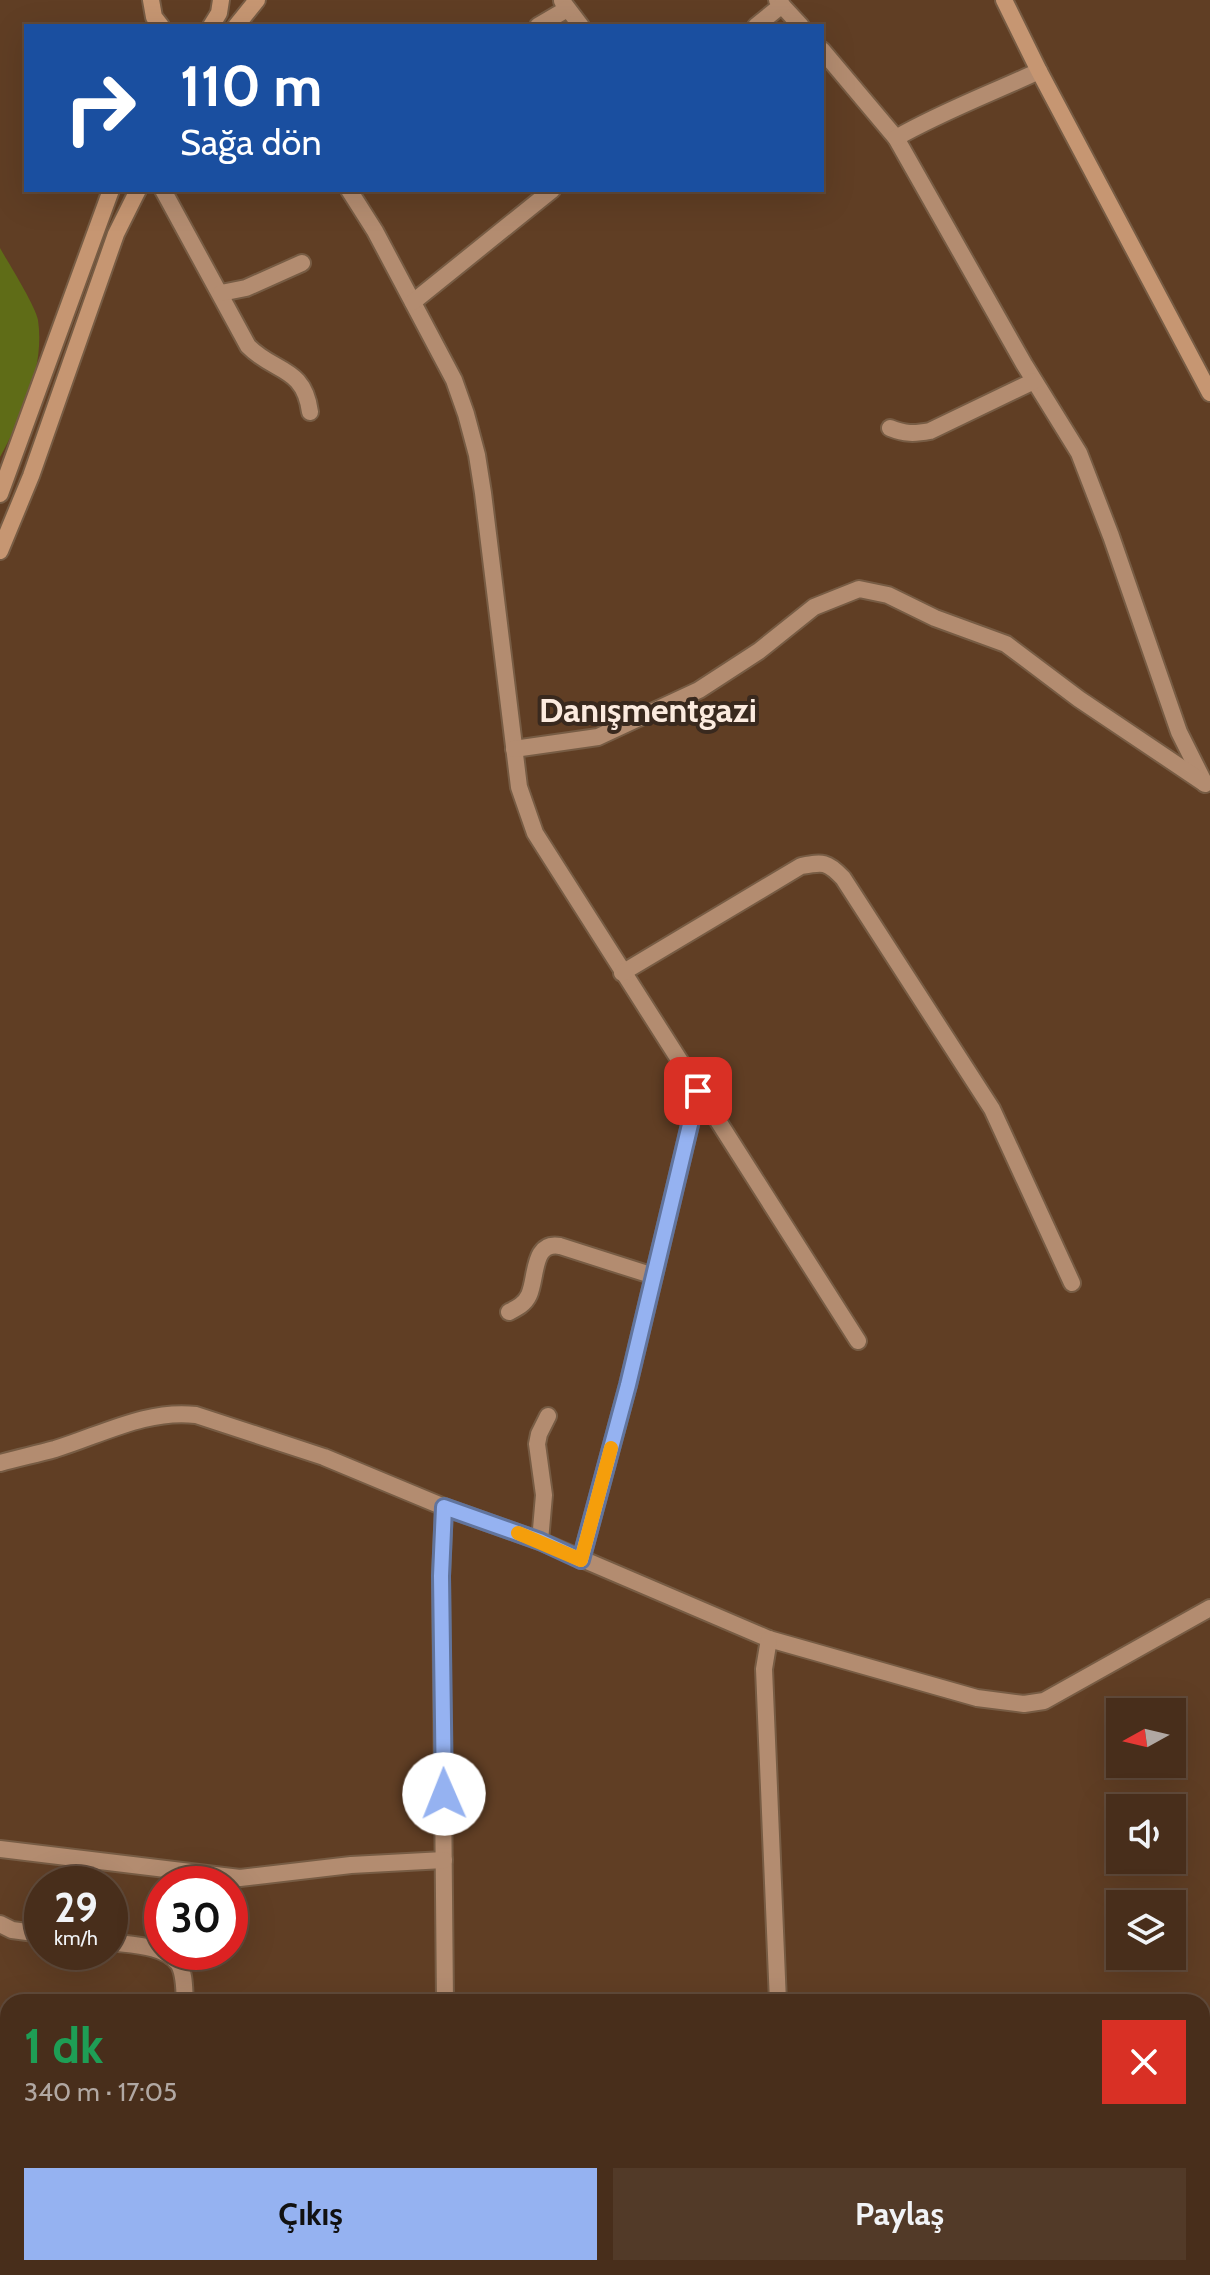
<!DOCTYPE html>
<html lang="tr">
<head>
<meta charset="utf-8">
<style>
	body { margin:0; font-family:Cabin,sans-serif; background:#523a28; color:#f1f3f6; height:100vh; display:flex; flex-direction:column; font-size:30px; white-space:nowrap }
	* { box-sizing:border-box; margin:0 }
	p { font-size:26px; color:#b1a8a3 }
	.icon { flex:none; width:44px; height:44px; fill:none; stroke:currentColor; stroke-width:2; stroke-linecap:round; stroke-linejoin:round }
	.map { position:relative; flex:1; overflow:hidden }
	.side { position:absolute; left:0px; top:1994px; width:1210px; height:282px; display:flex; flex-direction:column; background:#482e1b; border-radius:24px 24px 0 0; box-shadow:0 8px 32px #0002,0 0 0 2px #604a3a }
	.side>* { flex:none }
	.top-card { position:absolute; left:24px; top:24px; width:800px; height:168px; border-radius:0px; box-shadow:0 8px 32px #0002,0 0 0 2px #604a3a; background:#1a4fa0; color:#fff; overflow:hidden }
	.needle { width:52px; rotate:262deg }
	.buttons { position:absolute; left:1106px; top:1698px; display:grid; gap:16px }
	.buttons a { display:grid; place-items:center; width:80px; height:80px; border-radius:0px; background:#482e1b; box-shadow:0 8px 32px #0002,0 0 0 2px #604a3a; font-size:40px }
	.speed { position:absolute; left:24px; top:1866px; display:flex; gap:16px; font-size:40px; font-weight:700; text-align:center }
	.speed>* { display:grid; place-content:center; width:104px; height:104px; border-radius:50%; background:#482e1b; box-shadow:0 8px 32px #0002,0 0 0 2px #604a3a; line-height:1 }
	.speed small { font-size:20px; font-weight:400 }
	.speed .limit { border:12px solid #d22; background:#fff; color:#111 }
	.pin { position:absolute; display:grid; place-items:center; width:68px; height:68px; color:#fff; margin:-34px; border-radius:16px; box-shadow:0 4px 12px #0006 }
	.me { position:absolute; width:88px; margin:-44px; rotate:359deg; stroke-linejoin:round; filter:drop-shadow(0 0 6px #0008) }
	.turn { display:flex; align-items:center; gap:28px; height:168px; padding:0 24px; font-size:36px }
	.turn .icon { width:104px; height:104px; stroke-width:2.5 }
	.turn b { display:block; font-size:56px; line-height:68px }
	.round { display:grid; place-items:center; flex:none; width:84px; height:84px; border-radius:0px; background:#523a28 }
	.headline { display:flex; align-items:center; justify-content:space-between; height:136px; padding:0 24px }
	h1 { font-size:48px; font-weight:700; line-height:60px; color:#1e9e55 }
	.primary-button { display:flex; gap:16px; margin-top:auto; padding:16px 24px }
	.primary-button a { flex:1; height:92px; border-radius:0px; background:#95b2f1; color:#111; font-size:32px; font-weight:700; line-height:92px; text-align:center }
	.primary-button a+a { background:#523a28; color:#f1f3f6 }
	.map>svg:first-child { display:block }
</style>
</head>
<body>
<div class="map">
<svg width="1210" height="2275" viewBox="0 0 1210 2275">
	<rect width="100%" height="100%" fill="#603e24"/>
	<path fill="#5f6c17" d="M0,248C9,264 35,305 38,320C45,367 22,417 0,457Z"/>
	<polygon fill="#6b542e" stroke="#8c734e" stroke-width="2" points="1210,2155 1210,2198 1202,2199 1202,2156"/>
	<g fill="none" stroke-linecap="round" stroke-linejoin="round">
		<defs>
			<g id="street">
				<polyline points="777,0 801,26"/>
				<polyline points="562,1 581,26"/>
				<polyline points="538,26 567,9"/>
				<polyline points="756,26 782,5"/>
				<polyline points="822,50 896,138 1024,364 1079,453 1111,536 1179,732 1205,784"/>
				<path d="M896,138C941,112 992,93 1039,71"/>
				<path d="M163,190L248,346C274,373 304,366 310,412"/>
				<polyline points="349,190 375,231 454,380 466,414 477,455 483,493 519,787 535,833 858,1341"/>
				<polyline points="221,293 246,288 302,263"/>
				<polyline points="413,302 552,190"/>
				<path d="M890,428C905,434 914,434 930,431L1034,381"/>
				<polyline points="514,749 598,737 699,690 759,651 814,607 859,589 888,595 935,618 1006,644 1079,699 1204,783"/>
				<path d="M622,973L801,866C823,862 827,861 843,878L992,1109L1072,1283"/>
				<path d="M509,1312C517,1308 525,1304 529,1295C537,1277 532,1241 560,1246L654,1276"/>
				<path d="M0,1463C18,1458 37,1454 55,1449C101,1435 147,1409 196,1415L324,1457L444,1507L540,1541L769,1639L977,1698L1024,1704L1044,1701L1210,1608"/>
				<polyline points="444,1507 441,1576 445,2002"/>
				<polyline points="540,1541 544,1495 537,1444 539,1434 548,1416"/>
				<polyline points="581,1560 628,1385 698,1091"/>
				<polyline points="769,1639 764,1669 778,2002"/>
				<polyline points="0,1849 240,1878 351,1865 444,1860"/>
				<polyline points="0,1924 12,1930 42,1934"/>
				<path d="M110,1942C131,1945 164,1945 178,1963C185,1973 184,1990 185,2002"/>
				<polyline points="446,2275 446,2268"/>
			</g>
			<g id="secondary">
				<polyline points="151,0 154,17 161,26"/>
				<polyline points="1004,0 1039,71 1210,393"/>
				<polyline points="211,26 219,13 221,0"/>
				<polyline points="236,26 257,0"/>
				<polyline points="0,494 111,190"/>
				<polyline points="0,551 31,476 116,234 138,190"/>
			</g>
		</defs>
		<use href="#street" stroke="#775c44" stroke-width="20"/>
		<use href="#secondary" stroke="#775c44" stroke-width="20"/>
		<use href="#street" stroke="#b38c70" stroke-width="16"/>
		<use href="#secondary" stroke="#c69672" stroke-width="16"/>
	</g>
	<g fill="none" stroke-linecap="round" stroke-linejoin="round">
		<defs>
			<polyline id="route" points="444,1794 441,1576 444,1507 540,1541 581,1560 628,1385 698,1091"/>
		</defs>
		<use href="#route" stroke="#61749d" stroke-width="20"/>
		<use href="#route" stroke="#95b2f1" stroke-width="14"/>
		<polyline stroke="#f59e0b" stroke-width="14" points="518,1533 581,1560 611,1448"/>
	</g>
	<g text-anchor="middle" stroke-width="8" stroke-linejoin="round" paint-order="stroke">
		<g font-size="34" font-weight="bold" fill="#fcebdf" stroke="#39291e">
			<text x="648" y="722">Danışmentgazi</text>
		</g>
	</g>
</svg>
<div class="buttons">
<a><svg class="needle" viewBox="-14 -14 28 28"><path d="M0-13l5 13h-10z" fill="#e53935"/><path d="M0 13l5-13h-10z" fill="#b1a8a3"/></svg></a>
<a><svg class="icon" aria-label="sound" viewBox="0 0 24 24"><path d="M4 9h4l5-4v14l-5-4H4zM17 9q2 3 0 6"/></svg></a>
<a><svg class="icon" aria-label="layers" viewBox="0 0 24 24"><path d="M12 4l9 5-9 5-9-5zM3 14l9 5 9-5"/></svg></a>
</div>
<div class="speed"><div>29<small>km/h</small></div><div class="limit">30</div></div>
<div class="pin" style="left:698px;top:1091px;background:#d93025"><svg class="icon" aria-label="arrive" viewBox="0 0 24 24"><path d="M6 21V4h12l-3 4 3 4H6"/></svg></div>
<svg class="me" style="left:444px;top:1794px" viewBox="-20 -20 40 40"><circle r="19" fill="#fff"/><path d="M0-13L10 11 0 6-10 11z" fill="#95b2f1"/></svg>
<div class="top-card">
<div class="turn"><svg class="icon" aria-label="right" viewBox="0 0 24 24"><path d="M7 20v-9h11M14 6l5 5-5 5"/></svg><div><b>110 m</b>Sağa dön</div></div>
</div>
<section class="side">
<div class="headline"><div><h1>1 dk</h1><p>340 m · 17:05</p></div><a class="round" style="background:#d93025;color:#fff"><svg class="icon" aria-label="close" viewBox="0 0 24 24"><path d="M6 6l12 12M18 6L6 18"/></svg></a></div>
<div class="primary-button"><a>Çıkış</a><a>Paylaş</a></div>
</section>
</div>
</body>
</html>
